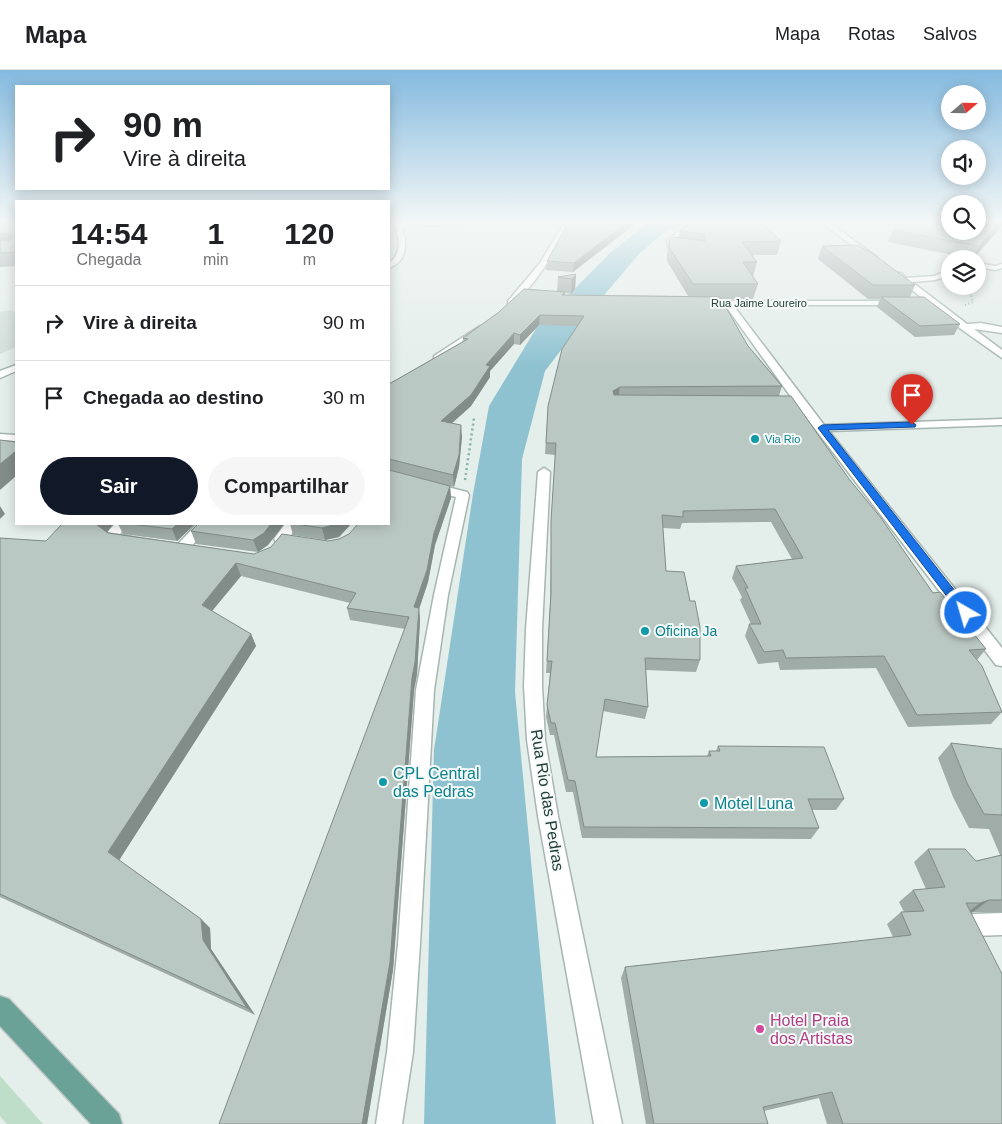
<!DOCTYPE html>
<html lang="pt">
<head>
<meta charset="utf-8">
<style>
	body { margin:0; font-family:Arial,sans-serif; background:#f6f6f6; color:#202124; height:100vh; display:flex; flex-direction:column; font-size:19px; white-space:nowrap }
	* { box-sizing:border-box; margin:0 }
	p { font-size:16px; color:#757577 }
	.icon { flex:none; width:28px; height:28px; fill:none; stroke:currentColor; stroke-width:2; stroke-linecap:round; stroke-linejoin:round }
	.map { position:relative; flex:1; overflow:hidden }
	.side { position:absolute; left:15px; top:130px; width:375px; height:325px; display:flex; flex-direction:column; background:#fff; border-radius:0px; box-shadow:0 2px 12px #0003 }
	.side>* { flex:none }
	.banner { position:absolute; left:15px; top:15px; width:375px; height:105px; border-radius:0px; box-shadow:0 2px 12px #0003; background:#fff; color:#202124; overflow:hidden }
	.needle { width:32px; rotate:70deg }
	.buttons { position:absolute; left:941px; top:15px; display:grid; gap:10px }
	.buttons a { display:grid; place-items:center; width:45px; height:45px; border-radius:50%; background:#fff; box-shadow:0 2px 12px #0003; font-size:25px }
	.pin { position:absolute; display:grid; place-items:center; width:42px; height:42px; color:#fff; margin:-51px -21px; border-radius:50% 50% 50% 0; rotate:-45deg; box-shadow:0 0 5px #0007 }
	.pin .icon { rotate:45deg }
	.me { position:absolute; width:55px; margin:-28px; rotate:322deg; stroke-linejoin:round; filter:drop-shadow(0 0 4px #0008) }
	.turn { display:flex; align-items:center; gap:18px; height:105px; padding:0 25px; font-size:22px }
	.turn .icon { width:65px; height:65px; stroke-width:2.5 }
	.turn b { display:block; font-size:35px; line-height:42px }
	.eta { display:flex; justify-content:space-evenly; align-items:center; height:85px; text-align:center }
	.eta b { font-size:30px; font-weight:700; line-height:35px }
	.button { display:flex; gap:10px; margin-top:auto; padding:10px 25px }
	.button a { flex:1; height:58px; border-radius:30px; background:#111827; color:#fff; font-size:20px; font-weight:700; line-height:58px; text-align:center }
	.button a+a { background:#f6f6f6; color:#202124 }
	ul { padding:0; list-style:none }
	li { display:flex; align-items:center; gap:15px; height:75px; padding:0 25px; border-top:1px solid #e0e0e0 }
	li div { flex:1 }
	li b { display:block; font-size:19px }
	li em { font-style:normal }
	header { display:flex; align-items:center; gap:30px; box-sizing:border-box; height:70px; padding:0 25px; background:#fff; border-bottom:1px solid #e0e0e0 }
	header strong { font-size:24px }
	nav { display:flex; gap:28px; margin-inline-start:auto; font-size:18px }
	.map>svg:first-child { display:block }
</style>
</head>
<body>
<header>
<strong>Mapa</strong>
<nav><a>Mapa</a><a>Rotas</a><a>Salvos</a></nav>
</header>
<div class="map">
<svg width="1002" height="1054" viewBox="0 0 1002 1054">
	<rect width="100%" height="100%" fill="#e4eeea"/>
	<polygon fill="#d2ddd9" points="12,240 16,244 16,277 0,284 0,242"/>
	<polygon fill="#bedec9" points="0,1006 43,1054 7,1054 0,1046"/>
	<polygon fill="#8ec2d1" points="652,150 691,150 666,161 639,184 594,237 545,301 522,389 515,622 556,1054 424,1054 434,680 473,424 489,336 537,257 611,182"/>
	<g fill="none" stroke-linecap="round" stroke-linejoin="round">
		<defs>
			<g id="minor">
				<path d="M394,150H400L401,153L485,150L482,152L402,157C407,173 408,191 389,198V193C404,182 398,165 394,150Z"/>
				<path d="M566,150H572C556,181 538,210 514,235H508V231L540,193Z"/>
				<polygon points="695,150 702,150 673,172 673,175 681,177 681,181 668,177 667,170"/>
				<polygon points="818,150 825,150 877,187 870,189"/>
				<polygon points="884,150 897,150 903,152 900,154"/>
				<polygon points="978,193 995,196 1002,194 1002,198 995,200 978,197"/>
				<polygon points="950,200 950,205 935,210 912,212 967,254 981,253 1002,257 1002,263 974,259 1002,280 1002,288 961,259 932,235 733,235 824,355 1002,349 1002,355 829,361 1002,578 1002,596 996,595 796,334 725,235 716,233 720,231 926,231 895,207 895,203 901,203 906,208 934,206"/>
				<polygon points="480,256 484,259 483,261 440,290 434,290 434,286"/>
				<polygon points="16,295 16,301 0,308 0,301"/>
				<polygon points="0,364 16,365 16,371 0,370"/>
				<polygon points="544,398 550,402 542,559 542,616 545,670 558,746 622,1054 594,1054 538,746 527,670 524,616 526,559 538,402"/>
				<polygon points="431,413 467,422 469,425 448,525 434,620 420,874 413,982 402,1054 376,1054 387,982 398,874 416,620 434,525 456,427 427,420 425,417"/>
				<polygon points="115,454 129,454 120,464 134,468 136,471 134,474 129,475 108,470 106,467 107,462"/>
				<polygon points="197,454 211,454 188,480 178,480 176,477 178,474"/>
				<polygon points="285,454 299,454 286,472 276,472 274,469"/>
				<polygon points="1002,843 1002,865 973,866 965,863 962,855 965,847 973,844"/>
			</g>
			<polygon id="major" points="0,926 9,929 119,1044 122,1054 91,1054 0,956"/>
		</defs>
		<use href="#minor" stroke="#a7b6b2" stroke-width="3"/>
		<use href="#major" stroke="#c2c9c8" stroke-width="3"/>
		<polyline stroke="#85b1a6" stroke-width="1" stroke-dasharray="1 2" stroke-linecap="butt" points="972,216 967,220 972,227"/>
		<polyline stroke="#85b1a6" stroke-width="2" stroke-dasharray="1 2.5" stroke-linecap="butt" points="965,235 973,232 971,225"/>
		<polyline stroke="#85b1a6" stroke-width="2.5" stroke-dasharray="2 3" stroke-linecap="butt" points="465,410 474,348"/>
		<use href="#minor" fill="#fff" fill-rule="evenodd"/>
		<use href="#major" fill="#6aa298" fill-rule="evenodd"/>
	</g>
	<g fill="#a0aca8" fill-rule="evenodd">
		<polygon points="0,150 16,150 16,196 0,197"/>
		<polygon points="640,150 573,202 546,200 547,191"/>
		<path d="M693,150H758L781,171L777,185H752L757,192L753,207L758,214L753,229H721L748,276L782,316L779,326L849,409L933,523L986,579L977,590L1002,642L991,654L908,657L876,598L780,600L778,592L758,594L745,566L749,554H751L740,530L742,527L732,508L736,496L792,489L771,452L682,453L680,459L663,458L666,501L700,590L696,602L646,600L648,637L645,649L603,641L596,687L707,686L709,681H716L718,676L844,729L836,740H812L819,758L811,769L582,768L573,722H566L554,665H550L546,647L550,603H546L550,535L551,462L555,385L545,384L548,336L577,256L539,255L520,275L514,274L490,301V307L471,336L452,353L462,367L459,397L454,417L450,416L451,428L435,475L428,512L419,539L420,550L417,604L414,620L393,900L367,1054H219L405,559L350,550L347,538L350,533L241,506L212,541L251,564L256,576L119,790L201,849L210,858L211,879L255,945L0,827V468L46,471L113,454L107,462L254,484L339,469L389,454V314L463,271V268L557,221L558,207L576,204L575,219L571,224L565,223V225L688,226L667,191V184L669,170L678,168L680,161ZM389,400L446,415L389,401Z"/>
		<polygon points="1002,156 973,189 888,172 893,160"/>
		<polygon points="822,176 915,215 910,227 960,254 954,265 915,267 877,237 880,229 868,229 818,189"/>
		<polygon points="118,454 195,454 177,471 123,464"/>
		<polygon points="198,454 284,454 268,475 258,482 196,474 191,461"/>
		<polygon points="290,454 351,454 339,467 325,470 293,465"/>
		<polygon points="951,673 1002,679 1002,842 973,842 970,843 1002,1054 827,1054 819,1028 764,1041 768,1054 646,1054 621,908 625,897 893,867 887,854 901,842 904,842 899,832 913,820 926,819 914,792 928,779 976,791 1000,785 989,759 969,758 953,727 938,688"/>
	</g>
	<g fill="#828c88">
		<polygon points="630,150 640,150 573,202 574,193"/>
		<polygon points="1002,150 1002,156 973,189 979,176"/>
		<polygon points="10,163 16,176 0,177 0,164"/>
		<polygon points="576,204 575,219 571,224 572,209"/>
		<polygon points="540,245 539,255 520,275 520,265"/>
		<polygon points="514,263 514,274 490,301 490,307 471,336 441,363 441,351 486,295"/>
		<polygon points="620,317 618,328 611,332 613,321"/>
		<polygon points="461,355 462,367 459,397 454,417 453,405"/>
		<polygon points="16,381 16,406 0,420 0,394"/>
		<polygon points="450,416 451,428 435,475 428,512 419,539 420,550 417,604 414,620 393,900 367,1054 362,1054 414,537 434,463"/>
		<polygon points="0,436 5,444 0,449"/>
		<polygon points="98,454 113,454 104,467 97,455"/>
		<polygon points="177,454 195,454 177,471 172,459"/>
		<polygon points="271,454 284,454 268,475 258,482 253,470"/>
		<polygon points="337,454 351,454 339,467 325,470 322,458"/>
		<polygon points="236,493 241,506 207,547 202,535"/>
		<polygon points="251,564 256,576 118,792 108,782"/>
		<polygon points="989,830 973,842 964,845 980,833"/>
		<polygon points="201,849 210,858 211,879 255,945 247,938 203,870"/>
	</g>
	<g fill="#bac8c3" stroke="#828c88">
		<polygon points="0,150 16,150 16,182 0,183 0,171 11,170 12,165 10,163 0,164"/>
		<polygon points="570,150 630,150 574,193 547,191"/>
		<polygon points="693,150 731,150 733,151 746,150 758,150 781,171 742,172 757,192 743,192 758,214 693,214 669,177 669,170 673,167 705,171 704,164 680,161"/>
		<polygon points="906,150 950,150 950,161 978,161 978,150 1002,150 979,176 893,160"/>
		<polygon points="858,175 867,181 868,180 915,215 873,215 822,176"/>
		<polygon points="576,204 572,209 558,207"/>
		<polygon points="524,219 565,222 562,225 720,227 748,276 782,316 620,317 613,321 614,325 791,326 849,409 881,448 933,523 940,522 986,579 969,580 982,596 1002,642 917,645 884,586 786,588 783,580 764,582 749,554 761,554 745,518 748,518 736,496 803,488 775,439 683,441 683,447 662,445 666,501 684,502 690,531 695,531 700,557 700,590 645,588 648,637 605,629 596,687 711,686 709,681 720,681 718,676 824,677 844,729 808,729 819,758 584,757 575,711 568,710 555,653 551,653 547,635 552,591 547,591 551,523 551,450 556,373 546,373 548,336 562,279 584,246 540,245 520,265 514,263 486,295 490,296 471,325 441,351 461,355 459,385 453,405 389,389 389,314 468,269 463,268 499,242"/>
		<polygon points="881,227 924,227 960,254 920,256"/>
		<polygon points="0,370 16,372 16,381 0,394"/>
		<polygon points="389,400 450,416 434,463 427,500 414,537 419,538 415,592 412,608 390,892 362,1054 219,1054 409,547 347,538 356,523 236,493 202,535 251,564 108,782 201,849 203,870 247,938 0,824 0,468 46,471 62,454 98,454 97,455 108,463 254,484 271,477 282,464 328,471 339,469 349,464 358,454 389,454"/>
		<polygon points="131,454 177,454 172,459"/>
		<polygon points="198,454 271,454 264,463 253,470 191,461"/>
		<polygon points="296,454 337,454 322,458"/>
		<polygon points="951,673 1002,679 1002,745 984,744 967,713"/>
		<polygon points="928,779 965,779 976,791 1002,785 1002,830 989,830 980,833 966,833 1002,904 1002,1054 843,1054 832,1022 763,1037 768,1054 654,1054 625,897 911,865 901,842 924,841 913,820 945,817"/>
	</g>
	<linearGradient id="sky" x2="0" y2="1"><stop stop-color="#84badf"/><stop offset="0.51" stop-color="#f3f7f6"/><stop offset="1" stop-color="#f3f7f6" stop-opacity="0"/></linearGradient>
	<rect width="1002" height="297" fill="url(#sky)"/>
	<polygon fill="#1a73e8" stroke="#114b97" points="912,352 916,355 915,357 828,360 970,540 972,543 970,546 962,546 818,358 822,355"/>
	<g fill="#0f9aa8" stroke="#f5faf8" stroke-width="2">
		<circle cx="755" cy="369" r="5"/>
		<circle cx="645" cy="561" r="5"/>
		<circle cx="383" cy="712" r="5"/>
		<circle cx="704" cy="733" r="5"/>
	</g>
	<circle fill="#d1479c" stroke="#f5faf8" stroke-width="2" cx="760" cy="959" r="5"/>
	<g text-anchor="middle" stroke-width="4" stroke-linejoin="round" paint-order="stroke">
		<g font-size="11" fill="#243f3a" stroke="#f5faf8">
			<text x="759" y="237">Rua Jaime Loureiro</text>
		</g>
		<g font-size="11" fill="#0d838f" stroke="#f5faf8" text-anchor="start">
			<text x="765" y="373">Via Rio</text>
		</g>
		<g font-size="14" fill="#0d838f" stroke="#f5faf8" text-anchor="start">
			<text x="655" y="566">Oficina Ja</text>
		</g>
		<g font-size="16" fill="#0d838f" stroke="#f5faf8" text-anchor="start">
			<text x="393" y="709">CPL Central<tspan x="393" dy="18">das Pedras</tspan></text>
			<text x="714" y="739">Motel Luna</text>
		</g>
		<g font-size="16" fill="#243f3a" stroke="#f5faf8">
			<text transform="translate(548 730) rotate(81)" y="6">Rua Rio das Pedras</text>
		</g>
		<g font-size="16" fill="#b23c85" stroke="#f5faf8" text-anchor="start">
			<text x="770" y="956">Hotel Praia<tspan x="770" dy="18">dos Artistas</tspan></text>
		</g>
	</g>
</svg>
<div class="buttons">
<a><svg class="needle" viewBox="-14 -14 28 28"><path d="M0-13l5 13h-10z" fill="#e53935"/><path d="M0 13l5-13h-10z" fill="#757577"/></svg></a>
<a><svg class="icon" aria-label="sound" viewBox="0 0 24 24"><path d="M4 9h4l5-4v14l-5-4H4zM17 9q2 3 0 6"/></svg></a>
<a><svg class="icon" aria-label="search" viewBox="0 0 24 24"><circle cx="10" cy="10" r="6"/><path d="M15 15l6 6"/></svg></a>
<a><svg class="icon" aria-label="layers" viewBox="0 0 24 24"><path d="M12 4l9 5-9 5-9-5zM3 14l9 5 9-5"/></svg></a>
</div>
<div class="pin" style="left:912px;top:355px;background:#d93025"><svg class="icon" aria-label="arrive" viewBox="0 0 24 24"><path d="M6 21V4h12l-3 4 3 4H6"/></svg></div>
<svg class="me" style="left:966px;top:543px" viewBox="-20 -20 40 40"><circle r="17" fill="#1a73e8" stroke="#fff" stroke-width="3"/><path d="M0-11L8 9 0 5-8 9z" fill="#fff"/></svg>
<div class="banner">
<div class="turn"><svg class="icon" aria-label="right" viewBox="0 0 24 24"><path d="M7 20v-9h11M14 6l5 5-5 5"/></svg><div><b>90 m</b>Vire à direita</div></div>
</div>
<section class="side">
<div class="eta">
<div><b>14:54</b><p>Chegada</p></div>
<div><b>1</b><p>min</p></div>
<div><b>120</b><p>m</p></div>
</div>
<ul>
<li><svg class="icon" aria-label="right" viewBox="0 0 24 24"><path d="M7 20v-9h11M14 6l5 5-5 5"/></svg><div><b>Vire à direita</b></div><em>90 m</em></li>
<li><svg class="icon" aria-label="arrive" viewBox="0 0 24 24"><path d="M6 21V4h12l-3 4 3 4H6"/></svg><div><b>Chegada ao destino</b></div><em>30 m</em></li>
</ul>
<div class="button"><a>Sair</a><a>Compartilhar</a></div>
</section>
</div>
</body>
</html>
